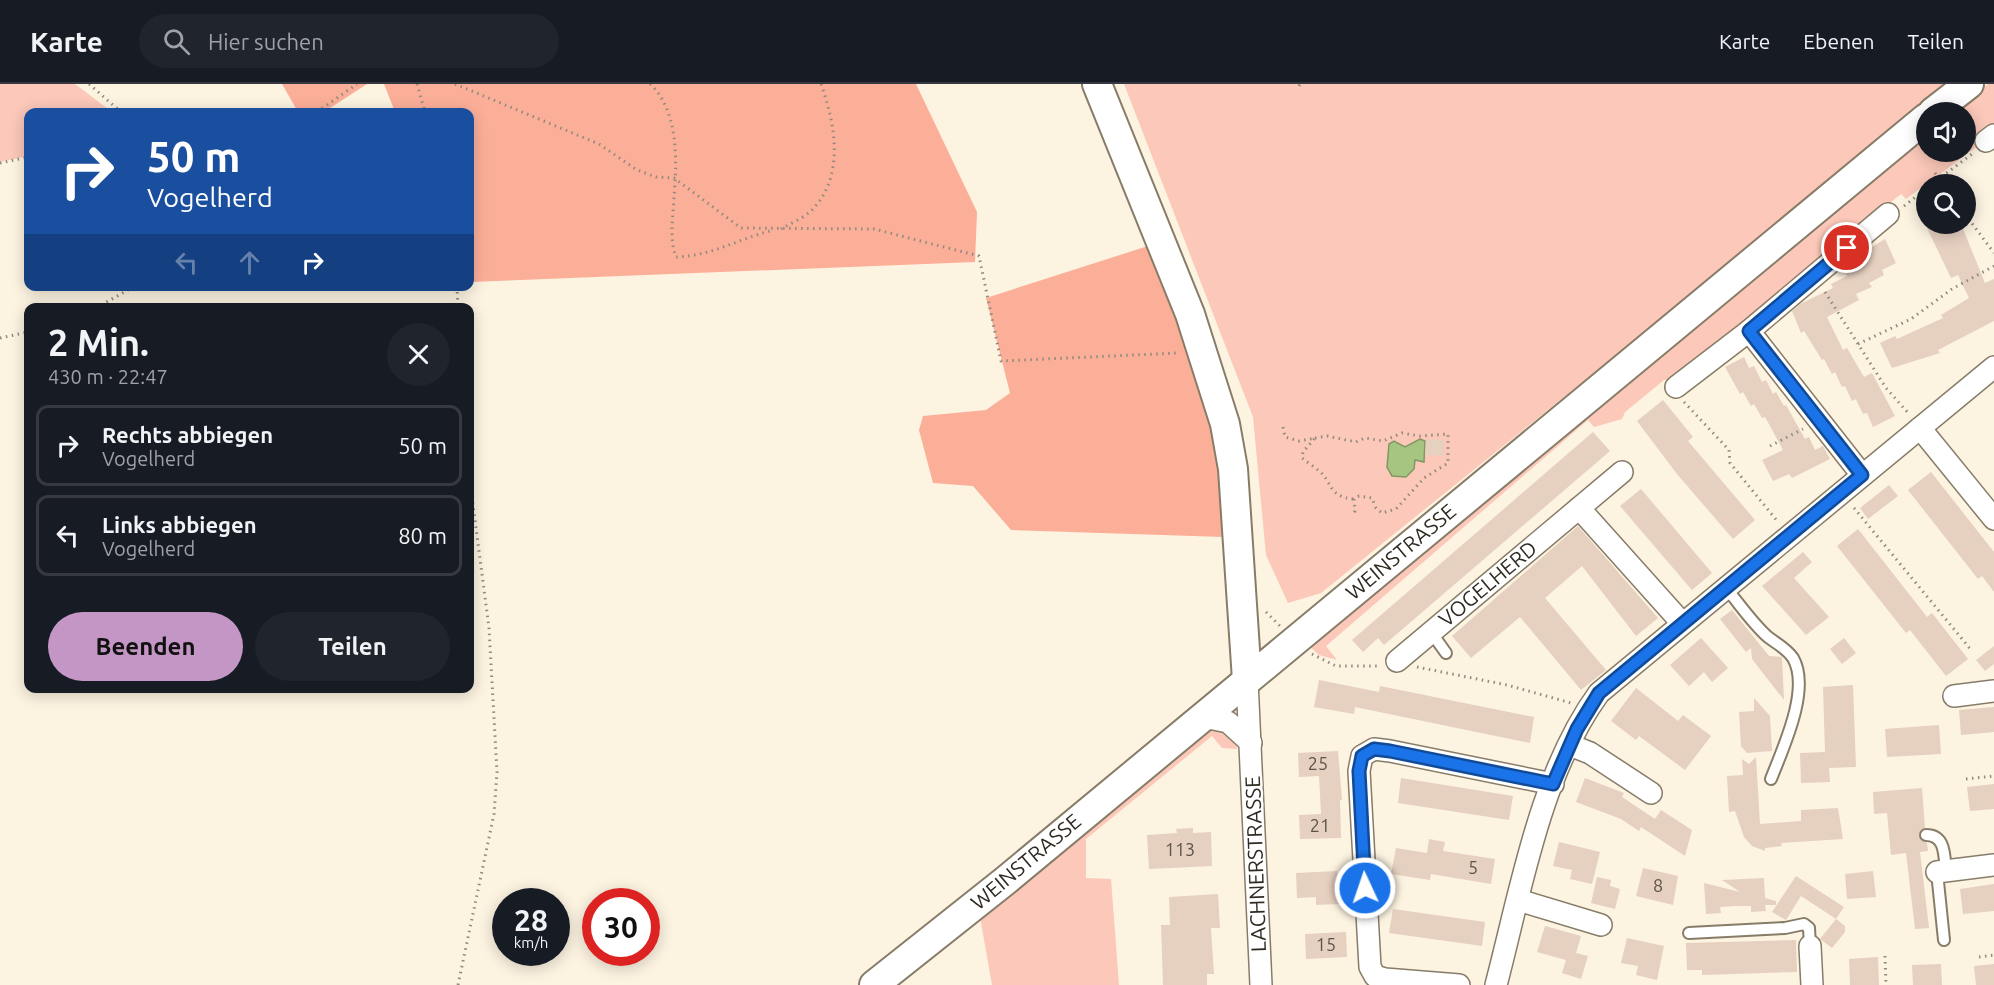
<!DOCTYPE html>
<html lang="de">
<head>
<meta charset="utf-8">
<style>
	body { margin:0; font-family:Ubuntu,sans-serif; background:#20242c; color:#f1f3f6; height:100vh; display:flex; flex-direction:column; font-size:22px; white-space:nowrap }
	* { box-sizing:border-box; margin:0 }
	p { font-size:20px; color:#9ea1a6 }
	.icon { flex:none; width:33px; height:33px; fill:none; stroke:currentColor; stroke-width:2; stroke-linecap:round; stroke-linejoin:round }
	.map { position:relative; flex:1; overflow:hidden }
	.drawer { position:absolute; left:24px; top:219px; width:450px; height:390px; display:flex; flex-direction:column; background:#171b24; border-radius:12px; box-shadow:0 3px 15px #0003 }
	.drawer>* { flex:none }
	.guide { position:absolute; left:24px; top:24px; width:450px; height:183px; border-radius:12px; box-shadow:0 3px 15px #0003; background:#1a4fa0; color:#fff; overflow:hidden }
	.tools { position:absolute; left:1916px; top:18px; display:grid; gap:12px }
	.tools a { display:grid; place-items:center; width:60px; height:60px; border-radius:50%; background:#171b24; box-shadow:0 3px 15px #0003; font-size:30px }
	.speed { position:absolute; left:492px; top:804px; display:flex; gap:12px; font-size:30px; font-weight:700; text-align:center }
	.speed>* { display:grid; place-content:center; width:78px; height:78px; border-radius:50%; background:#171b24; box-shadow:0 3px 15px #0003; line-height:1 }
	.speed small { font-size:15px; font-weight:400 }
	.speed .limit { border:9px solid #d22; background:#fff; color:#111 }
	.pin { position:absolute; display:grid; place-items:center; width:51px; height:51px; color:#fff; margin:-26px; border:3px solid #fff; border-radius:50%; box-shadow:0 2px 6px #0007 }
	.me { position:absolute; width:66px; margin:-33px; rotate:357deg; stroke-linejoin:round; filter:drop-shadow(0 0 4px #0008) }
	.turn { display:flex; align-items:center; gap:21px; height:126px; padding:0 24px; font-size:27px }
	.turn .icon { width:78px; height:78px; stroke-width:2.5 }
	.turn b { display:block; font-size:42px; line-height:51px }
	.lanes { display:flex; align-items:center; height:57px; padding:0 24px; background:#0003; justify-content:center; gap:30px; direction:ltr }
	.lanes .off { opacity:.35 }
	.round { display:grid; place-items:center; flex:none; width:63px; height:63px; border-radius:32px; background:#20242c }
	.summary { display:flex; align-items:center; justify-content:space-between; height:102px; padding:0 24px }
	h1 { font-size:36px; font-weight:700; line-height:45px }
	.action { display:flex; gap:12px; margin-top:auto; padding:12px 24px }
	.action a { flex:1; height:69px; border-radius:36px; background:#c496c5; color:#111; font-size:24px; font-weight:700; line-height:69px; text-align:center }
	.action a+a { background:#20242c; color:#f1f3f6 }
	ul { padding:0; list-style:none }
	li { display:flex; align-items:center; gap:18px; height:81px; margin:0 12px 9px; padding:0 12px; border:3px solid #363941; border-radius:12px }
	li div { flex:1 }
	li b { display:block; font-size:22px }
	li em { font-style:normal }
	header { display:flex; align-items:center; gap:36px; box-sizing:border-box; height:84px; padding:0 30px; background:#171b24; border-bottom:2px solid #363941 }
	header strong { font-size:28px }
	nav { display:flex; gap:33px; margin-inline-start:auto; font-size:21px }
	.search { width:420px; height:54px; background:#20242c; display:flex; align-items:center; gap:15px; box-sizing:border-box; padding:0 21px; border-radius:33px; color:#9ea1a6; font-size:22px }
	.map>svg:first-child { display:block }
</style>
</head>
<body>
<header>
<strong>Karte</strong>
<div class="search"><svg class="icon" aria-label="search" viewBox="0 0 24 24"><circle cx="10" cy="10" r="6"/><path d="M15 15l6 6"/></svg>Hier suchen</div>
<nav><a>Karte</a><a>Ebenen</a><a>Teilen</a></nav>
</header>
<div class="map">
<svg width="1994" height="901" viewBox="0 0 1994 901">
	<rect width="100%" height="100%" fill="#fdf3e1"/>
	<g fill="#fbc8b9">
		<polygon points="0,0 75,0 112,28 28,28 28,72 0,78"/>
		<polygon points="1124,0 1952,0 1321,509 1288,519 1266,471 1253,333"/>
		<polygon points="1988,0 1994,0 1994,41 1982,59 1906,115 1901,110 1671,295 1664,296 1625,328 1622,335 1594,343 1588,336 1326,562 1337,576 1319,571 1306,559 1510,397 1741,198 1926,46 1926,68 1965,68 1965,28 1950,28"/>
		<polygon points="1220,643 1236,654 1237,665 1222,664 1212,652 1086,755 1086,794 1111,795 1119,901 992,901 980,833 1199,648"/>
	</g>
	<g fill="#fcaf98">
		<polygon points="282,0 367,0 324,28 298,28"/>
		<polygon points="384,0 916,0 977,128 975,178 470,198 470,28 395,28"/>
		<path d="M1148,162C1179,227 1206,298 1216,371C1220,398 1222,426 1224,453L1011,446L973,402L933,399L919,346L923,332L986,326L1010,309L986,214Z"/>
	</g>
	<polygon fill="#a6c581" stroke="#829764" stroke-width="1.5" points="1420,355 1425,357 1424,378 1415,376 1414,385 1406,393 1392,392 1387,383 1389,360 1394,357 1405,363"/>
	<g fill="#e6d0c0">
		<polygon points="1925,140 1961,140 1985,199 1994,195 1994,237 1938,266 1940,269 1892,284 1880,259 1895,252 1897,255 1943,234 1941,231 1969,214 1958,191 1951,194"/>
		<polygon points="1885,155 1896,179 1882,186 1884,191 1869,199 1872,203 1856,210 1859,216 1827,233 1843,266 1847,264 1864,293 1872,289 1895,332 1873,343 1867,329 1863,330 1856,315 1852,317 1845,302 1842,303 1835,288 1832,290 1824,275 1822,276 1804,247 1801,249 1792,227 1802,219 1833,204 1831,200 1847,192 1845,188 1860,180 1857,175 1872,168 1870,164"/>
		<polygon points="1744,273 1749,284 1754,282 1762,298 1766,296 1773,310 1776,308 1784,322 1786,321 1805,355 1809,353 1815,366 1823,362 1830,375 1792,394 1789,390 1773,397 1762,376 1783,366 1765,333 1762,334 1754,320 1751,322 1743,308 1740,310 1725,283"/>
		<polygon points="1663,316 1693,353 1688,357 1755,436 1733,455 1677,390 1637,337"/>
		<polygon points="1593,348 1610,367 1384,561 1378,554 1363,568 1352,556"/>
		<polygon points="1426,355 1444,356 1443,372 1425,371"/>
		<polygon points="1931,388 1994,468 1994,508 1982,492 1978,495 1908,406"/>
		<polygon points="1889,401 1898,412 1868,435 1860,424"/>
		<polygon points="1641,405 1712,489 1692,506 1620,422"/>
		<polygon points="1578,442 1658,534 1636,552 1582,482 1545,514 1606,586 1581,606 1520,533 1471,574 1452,552"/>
		<polygon points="1858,445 1927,533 1932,529 1968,575 1946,592 1910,546 1906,549 1837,462"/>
		<polygon points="1803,468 1812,478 1794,494 1829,533 1806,551 1762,502"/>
		<polygon points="1732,526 1769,572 1782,573 1784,616 1752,575 1751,564 1746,568 1720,535"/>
		<polygon points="1701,554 1728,584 1712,598 1704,588 1689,602 1670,581"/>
		<polygon points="1844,554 1856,569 1842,580 1830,565"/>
		<polygon points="1994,562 1994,580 1985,587 1976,576"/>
		<polygon points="1319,596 1379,608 1380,602 1534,633 1530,659 1355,623 1354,630 1314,623"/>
		<polygon points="1853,601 1856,683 1829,684 1830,698 1801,699 1800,669 1825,668 1823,603"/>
		<polygon points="1636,604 1678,637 1683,631 1711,652 1685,686 1639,652 1636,656 1611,637"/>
		<polygon points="1754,614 1770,632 1772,667 1747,669 1741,662 1739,628 1754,627"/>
		<polygon points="1994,623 1994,648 1961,651 1959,626"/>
		<polygon points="1939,641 1941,670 1887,673 1885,645"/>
		<polygon points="1338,667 1342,716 1340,716 1341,754 1300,755 1299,731 1321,730 1319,692 1299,693 1298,669"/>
		<polygon points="1756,673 1760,740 1801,737 1801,726 1838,724 1843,755 1781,759 1782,762 1765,764 1765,767 1752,762 1744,753 1735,727 1729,728 1727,692 1743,691 1742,675 1749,680"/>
		<polygon points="1401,694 1513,712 1509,736 1398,719"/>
		<polygon points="1585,694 1624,709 1622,713 1655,735 1661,726 1692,746 1685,772 1641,743 1639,747 1621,735 1576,718"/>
		<polygon points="1994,700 1994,725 1970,727 1967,703"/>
		<polygon points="1922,704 1925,744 1919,751 1921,756 1927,759 1928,767 1920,768 1929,844 1915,845 1906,769 1891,771 1887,729 1874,730 1873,708"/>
		<polygon points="1193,744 1193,749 1211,748 1212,782 1149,785 1147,751 1177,749 1176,745"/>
		<polygon points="1429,755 1445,758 1443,767 1495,775 1491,800 1431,790 1430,796 1391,790 1396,764 1427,769"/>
		<polygon points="1559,758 1600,768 1592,800 1570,795 1572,786 1553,782"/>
		<polygon points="1643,784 1678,792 1673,821 1636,812"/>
		<polygon points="1337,787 1339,820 1316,821 1316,813 1297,814 1296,789"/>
		<polygon points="1873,787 1876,813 1847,815 1845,790"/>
		<polygon points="1796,792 1844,823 1836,835 1801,812 1786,836 1772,828"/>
		<polygon points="1597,793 1611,796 1610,802 1620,805 1615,825 1591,819"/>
		<polygon points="1764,794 1765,814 1776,817 1776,821 1765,821 1766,827 1751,828 1751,822 1735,822 1720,823 1721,829 1706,830 1704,799 1740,808 1722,796"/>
		<polygon points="1994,800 1994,827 1963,830 1960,805"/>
		<polygon points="1218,810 1220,844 1211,844 1214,890 1207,890 1207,901 1163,901 1161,841 1170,841 1169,813"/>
		<polygon points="1393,825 1485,838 1482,862 1389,849"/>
		<polygon points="1836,835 1845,842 1845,848 1832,864 1820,855"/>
		<polygon points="1545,842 1581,852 1576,869 1588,872 1581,895 1562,889 1566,876 1537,868"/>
		<polygon points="1346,848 1347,873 1306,875 1305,850"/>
		<polygon points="1627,854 1664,862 1657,896 1636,891 1638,882 1621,879"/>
		<polygon points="1796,856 1797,888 1702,891 1702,886 1687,886 1686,859"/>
		<polygon points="1878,873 1879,901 1850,901 1849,875"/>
		<polygon points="1941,880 1942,901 1913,901 1912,881"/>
		<polygon points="1994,880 1994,901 1976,901 1974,882"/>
	</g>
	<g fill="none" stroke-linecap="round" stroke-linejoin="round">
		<defs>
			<g id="lane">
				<path d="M1725,503C1739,519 1752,539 1768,553C1777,560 1786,564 1793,574C1811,605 1783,664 1771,695"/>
				<polyline points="1431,548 1446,569"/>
				<path d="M1926,751C1946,751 1944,772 1946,787"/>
				<polyline points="1937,788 1944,856"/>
				<polyline points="1689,849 1785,844 1804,840 1809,844 1810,862"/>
			</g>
			<g id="street">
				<polyline points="1986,57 1994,51"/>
				<polyline points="1676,303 1749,247"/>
				<polyline points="1920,344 1994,435"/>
				<polyline points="1862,391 1749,247 1888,130"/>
				<polyline points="1579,424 1682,539"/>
				<polyline points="1397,577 1622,388"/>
				<polyline points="1247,596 1261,901"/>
				<polyline points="1954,612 1994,607"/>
				<polyline points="1204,633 1228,638 1251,659"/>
				<polyline points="1570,661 1590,669 1651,709"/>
				<polyline points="1937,788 1994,781"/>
				<polyline points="1518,816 1601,841"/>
				<polyline points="1810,862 1812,901"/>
				<polyline points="1459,901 1385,895 1375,892 1370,883 1359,687 1362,672 1374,665 1390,667 1553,700"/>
				<path d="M1496,901C1521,806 1540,690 1599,609L1994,283"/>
			</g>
			<g id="secondary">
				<polyline points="1097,0 1190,230 1225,340 1233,385 1247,596"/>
				<polyline points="1933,28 1969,0"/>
				<polyline points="874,901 1005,797 1926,34"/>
			</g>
		</defs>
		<use href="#lane" stroke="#877c68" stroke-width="14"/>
		<use href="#street" stroke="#877c68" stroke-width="24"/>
		<use href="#secondary" stroke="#877c68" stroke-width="32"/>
		<g stroke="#918a7d" stroke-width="3" stroke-dasharray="1.5 4.5" stroke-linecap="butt">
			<polyline points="89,0 121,28"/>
			<polyline points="417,0 425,28"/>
			<polyline points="455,0 599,60 637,86 656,93 674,94 741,144 874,145 979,172 1001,277 1178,269"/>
			<path d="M650,0C679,26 677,79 674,114C673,135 669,153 676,173C712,172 740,154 774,146"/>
			<polyline points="1299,2 1300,0"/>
			<polyline points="317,28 357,0"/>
			<polyline points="0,79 28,73"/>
			<polyline points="1935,89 1943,100"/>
			<polyline points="1932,100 1972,70"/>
			<polyline points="1904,122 1926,105"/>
			<polyline points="1965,130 1994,169"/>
			<path d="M781,145C791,139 804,134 813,125C845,91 835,39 821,0"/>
			<polyline points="457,202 458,224"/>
			<polyline points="1825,208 1886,304 1910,331"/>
			<polyline points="96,224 135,202"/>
			<polyline points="0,254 28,248"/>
			<polyline points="1858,260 1911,235 1952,205 1994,182"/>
			<polyline points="1684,318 1729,366 1730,379 1778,438"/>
			<path d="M1283,343L1285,353L1299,357L1315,354L1303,368L1302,374C1307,378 1313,382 1318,386C1333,397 1327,413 1354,415"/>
			<polyline points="1315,354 1327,352 1356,358 1365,354 1383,357 1402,349 1420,352 1448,350 1448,379 1424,394 1396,425 1382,429 1376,424 1372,414 1359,412 1354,415 1355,427 1352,432"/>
			<polyline points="1770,362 1803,345"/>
			<polyline points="1854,424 1972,567"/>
			<polyline points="1266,528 1280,542"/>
			<polyline points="1312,570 1336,582 1381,582"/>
			<polyline points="1417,583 1507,601 1571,619"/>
			<polyline points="1966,695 1994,692"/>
			<polyline points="1885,872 1886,901"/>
			<polyline points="1979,873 1994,871"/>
			<polyline points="458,901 494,730 497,688 489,544 470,398"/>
		</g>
		<use href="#lane" stroke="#fff" stroke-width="10"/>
		<use href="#street" stroke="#fff" stroke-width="21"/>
		<use href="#secondary" stroke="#fff" stroke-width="28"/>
	</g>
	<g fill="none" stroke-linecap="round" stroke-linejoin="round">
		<defs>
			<polyline id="route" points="1365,804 1359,687 1362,672 1374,665 1390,667 1553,700 1577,645 1599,609 1862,391 1749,247 1847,164"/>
		</defs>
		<use href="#route" stroke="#114b97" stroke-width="15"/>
		<use href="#route" stroke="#1a73e8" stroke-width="10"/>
	</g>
	<g text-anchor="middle" stroke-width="4.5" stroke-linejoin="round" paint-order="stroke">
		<g font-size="18" fill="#5d544a">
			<text x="1318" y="686">25</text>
			<text x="1320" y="748">21</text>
			<text x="1180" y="772">113</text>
			<text x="1473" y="790">5</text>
			<text x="1658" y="808">8</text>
			<text x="1326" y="867">15</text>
		</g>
		<g font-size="21" fill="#2f2b22" stroke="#fff">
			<text transform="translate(1401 468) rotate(-40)" y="7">WEINSTRASSE</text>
			<text transform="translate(1488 500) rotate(-40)" y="7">VOGELHERD</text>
			<text transform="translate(1026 778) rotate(-40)" y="7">WEINSTRASSE</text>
			<text transform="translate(1256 780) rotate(-92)" y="7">LACHNERSTRASSE</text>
		</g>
	</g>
</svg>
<div class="tools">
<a><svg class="icon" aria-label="sound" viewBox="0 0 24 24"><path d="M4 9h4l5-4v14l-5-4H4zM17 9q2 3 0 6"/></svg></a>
<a><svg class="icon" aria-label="search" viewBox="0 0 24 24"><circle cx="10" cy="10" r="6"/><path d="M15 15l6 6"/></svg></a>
</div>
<div class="speed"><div>28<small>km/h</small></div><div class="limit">30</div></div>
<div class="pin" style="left:1847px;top:164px;background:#d93025"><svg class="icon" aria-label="arrive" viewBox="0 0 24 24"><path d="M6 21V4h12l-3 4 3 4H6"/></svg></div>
<svg class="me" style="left:1365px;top:804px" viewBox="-20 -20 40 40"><circle r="17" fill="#1a73e8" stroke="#fff" stroke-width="3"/><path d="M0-11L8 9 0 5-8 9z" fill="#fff"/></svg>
<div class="guide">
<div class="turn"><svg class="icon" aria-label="right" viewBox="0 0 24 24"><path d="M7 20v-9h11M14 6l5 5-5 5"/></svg><div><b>50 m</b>Vogelherd</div></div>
<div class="lanes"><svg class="icon off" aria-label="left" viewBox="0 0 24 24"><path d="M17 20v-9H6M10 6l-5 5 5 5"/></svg><svg class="icon off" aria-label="ahead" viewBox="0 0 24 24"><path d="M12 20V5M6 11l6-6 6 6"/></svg><svg class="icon" aria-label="right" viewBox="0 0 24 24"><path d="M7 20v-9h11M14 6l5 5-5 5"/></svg></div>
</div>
<section class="drawer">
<div class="summary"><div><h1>2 Min.</h1><p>430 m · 22:47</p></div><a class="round"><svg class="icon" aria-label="close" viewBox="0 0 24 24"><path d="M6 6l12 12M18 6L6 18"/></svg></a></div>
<ul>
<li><svg class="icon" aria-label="right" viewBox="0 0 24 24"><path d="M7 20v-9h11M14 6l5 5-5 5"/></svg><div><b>Rechts abbiegen</b><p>Vogelherd</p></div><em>50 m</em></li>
<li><svg class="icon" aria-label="left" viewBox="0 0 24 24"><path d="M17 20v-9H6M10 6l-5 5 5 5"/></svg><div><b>Links abbiegen</b><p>Vogelherd</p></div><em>80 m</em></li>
</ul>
<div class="action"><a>Beenden</a><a>Teilen</a></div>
</section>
</div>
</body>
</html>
